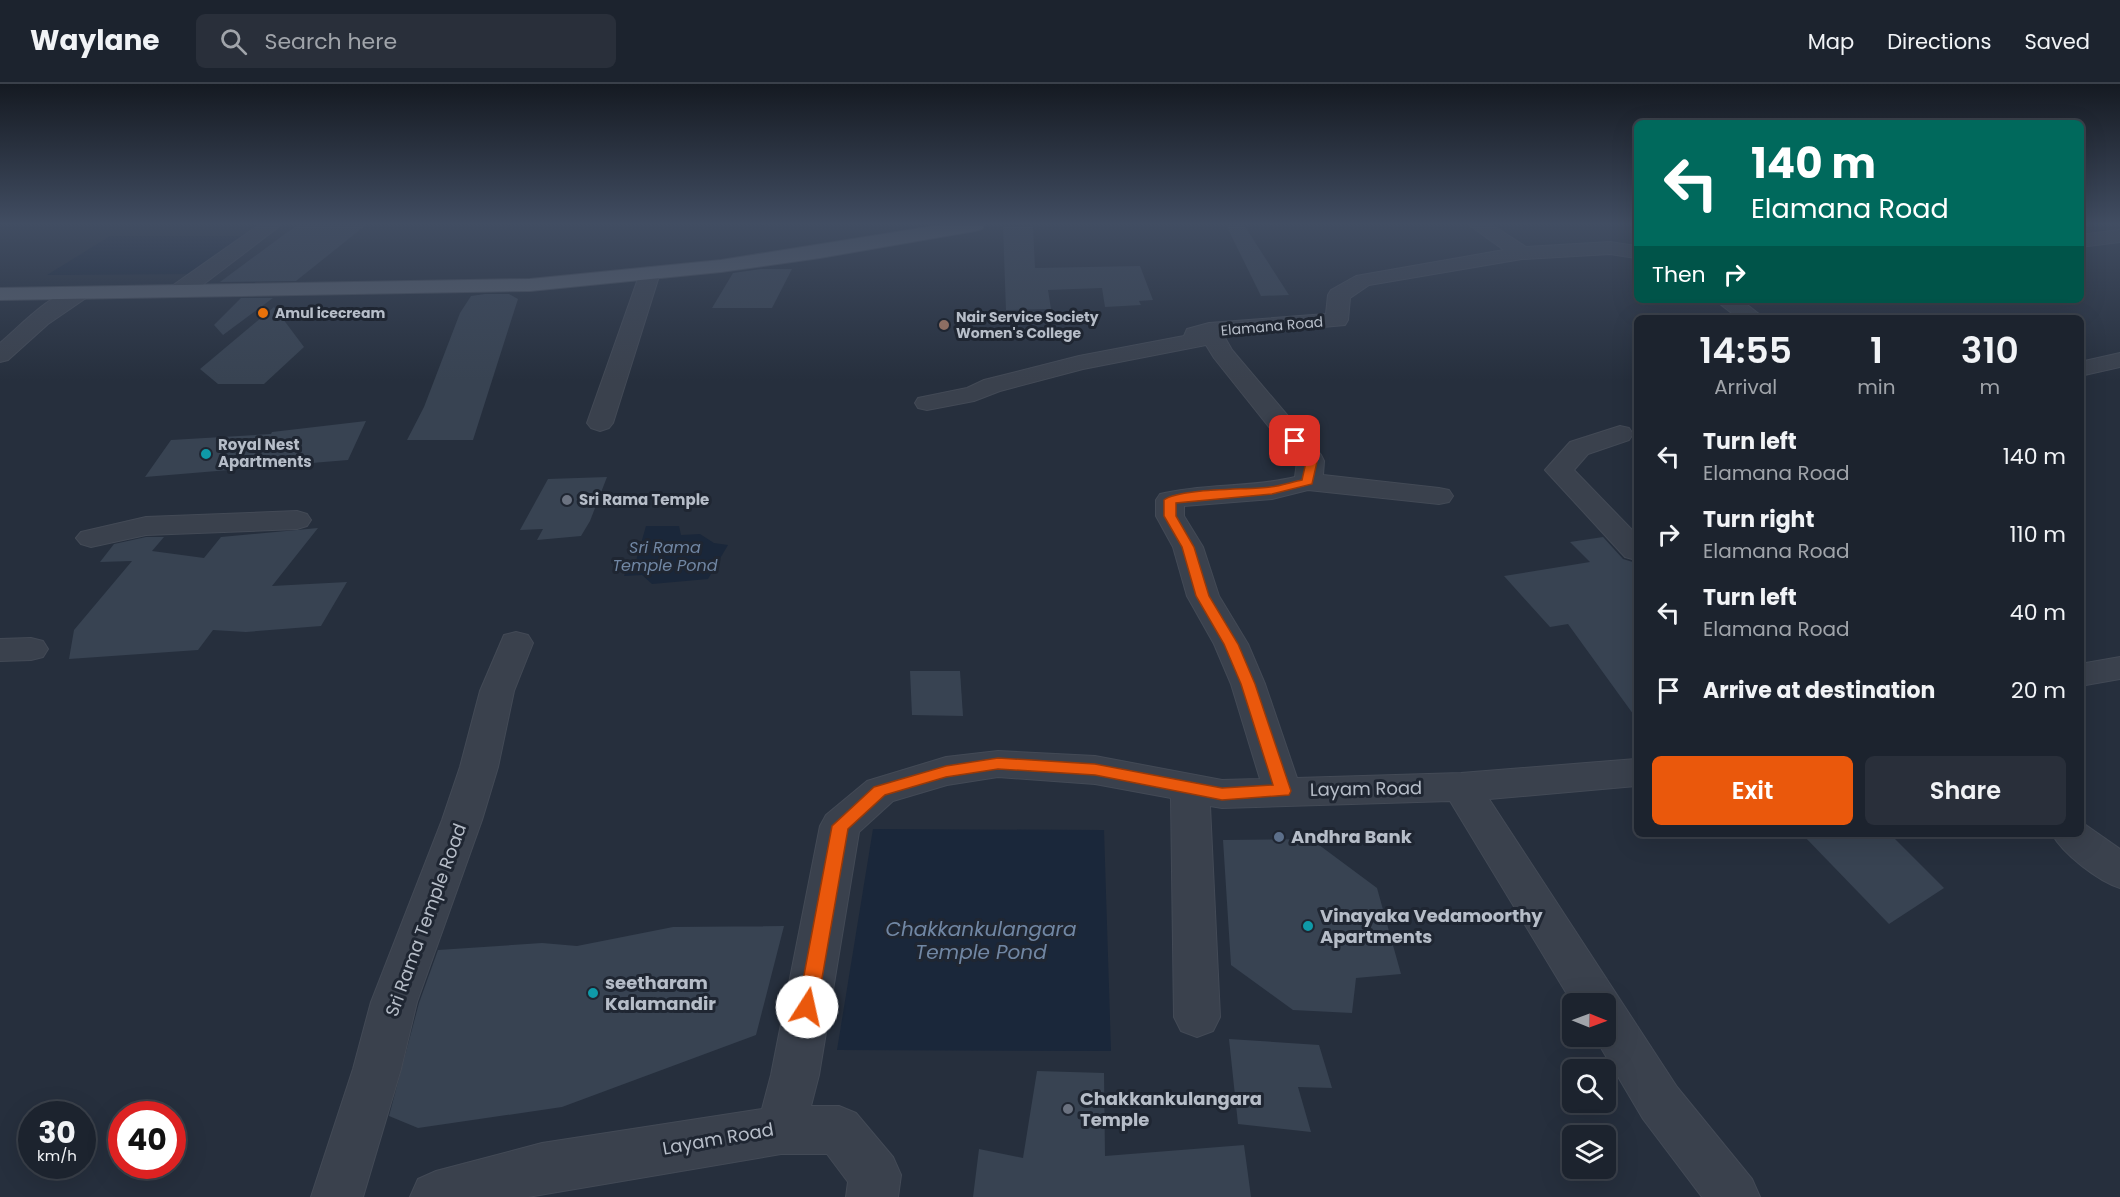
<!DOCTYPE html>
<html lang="en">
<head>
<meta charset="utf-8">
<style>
	body { margin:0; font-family:Poppins,sans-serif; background:#292f3a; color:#f1f3f6; height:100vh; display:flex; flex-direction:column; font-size:22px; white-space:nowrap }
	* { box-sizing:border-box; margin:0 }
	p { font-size:20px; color:#a0a4aa }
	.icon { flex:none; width:33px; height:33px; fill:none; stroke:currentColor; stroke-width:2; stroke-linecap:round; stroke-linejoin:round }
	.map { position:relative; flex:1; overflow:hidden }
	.details { position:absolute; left:1634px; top:231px; width:450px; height:522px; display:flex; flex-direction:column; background:#1c232e; border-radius:9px; box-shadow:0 6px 24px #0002,0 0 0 2px #3a404a }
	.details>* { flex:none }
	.guide { position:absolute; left:1634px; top:36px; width:450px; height:183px; border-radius:9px; box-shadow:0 6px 24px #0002,0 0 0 2px #3a404a; background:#00695c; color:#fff; overflow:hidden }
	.needle { width:39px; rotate:91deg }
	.fabs { position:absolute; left:1562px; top:909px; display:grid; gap:12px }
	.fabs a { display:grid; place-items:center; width:54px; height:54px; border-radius:9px; background:#1c232e; box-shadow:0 6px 24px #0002,0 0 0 2px #3a404a; font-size:30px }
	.speed { position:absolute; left:18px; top:1017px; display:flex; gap:12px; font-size:30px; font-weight:700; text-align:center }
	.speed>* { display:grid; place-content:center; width:78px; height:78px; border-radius:50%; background:#1c232e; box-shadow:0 6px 24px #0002,0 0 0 2px #3a404a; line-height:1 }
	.speed small { font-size:15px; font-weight:400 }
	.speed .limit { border:9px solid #d22; background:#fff; color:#111 }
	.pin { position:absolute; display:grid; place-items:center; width:51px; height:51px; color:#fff; margin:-26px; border-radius:12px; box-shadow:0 3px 9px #0006 }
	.me { position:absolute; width:66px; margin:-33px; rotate:10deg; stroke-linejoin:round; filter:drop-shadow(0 0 4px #0008) }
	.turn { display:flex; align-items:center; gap:21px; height:126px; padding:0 18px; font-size:27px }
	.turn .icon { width:78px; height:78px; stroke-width:2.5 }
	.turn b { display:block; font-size:42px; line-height:51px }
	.then { display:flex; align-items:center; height:57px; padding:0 18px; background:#0003; gap:12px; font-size:22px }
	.eta { display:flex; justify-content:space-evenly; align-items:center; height:102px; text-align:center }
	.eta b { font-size:36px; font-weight:600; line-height:42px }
	.action { display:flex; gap:12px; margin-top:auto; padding:12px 18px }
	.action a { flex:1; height:69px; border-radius:9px; background:#ea580c; color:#fff; font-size:24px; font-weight:600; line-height:69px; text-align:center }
	.action a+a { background:#292f3a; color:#f1f3f6 }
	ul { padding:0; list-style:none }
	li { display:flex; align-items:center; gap:18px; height:78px; padding:0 18px }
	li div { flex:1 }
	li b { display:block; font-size:22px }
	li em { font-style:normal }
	header { display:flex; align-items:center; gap:36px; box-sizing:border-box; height:84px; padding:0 30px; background:#1c232e; border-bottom:2px solid #3a404a }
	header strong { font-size:28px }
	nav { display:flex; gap:33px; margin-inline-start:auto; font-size:21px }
	.search { width:420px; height:54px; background:#292f3a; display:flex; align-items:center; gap:15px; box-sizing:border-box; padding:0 21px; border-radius:9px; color:#a0a4aa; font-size:22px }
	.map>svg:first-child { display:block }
</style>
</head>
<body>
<header>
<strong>Waylane</strong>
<div class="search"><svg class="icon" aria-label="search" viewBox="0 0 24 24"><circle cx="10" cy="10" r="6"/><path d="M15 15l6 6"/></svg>Search here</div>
<nav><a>Map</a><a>Directions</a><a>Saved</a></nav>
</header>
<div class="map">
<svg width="2120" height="1113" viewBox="0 0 2120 1113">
	<rect width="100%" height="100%" fill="#262f3d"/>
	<g fill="#1a273a">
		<polygon points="110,152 250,152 197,190 47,191"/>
		<polygon points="646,442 679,442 681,451 700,450 714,459 728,461 708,495 652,500 642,491 624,492 629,477 636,477"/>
		<polygon points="873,745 1104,746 1111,967 837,966"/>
	</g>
	<g fill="#384352">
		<polygon points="297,141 366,141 296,197 220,198"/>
		<polygon points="1230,141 1244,141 1289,211 1261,212 1227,143"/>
		<polygon points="1033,142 1035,184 1140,182 1153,216 1139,217 1141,221 1105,223 1102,204 1048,206 1051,225 1006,226 1003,143"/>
		<polygon points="761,185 792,185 772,224 712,224 733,189"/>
		<polygon points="485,210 509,210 518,215 473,356 407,356 424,323 460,229 471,212"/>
		<polygon points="241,214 273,214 223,251 214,241"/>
		<polygon points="274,223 304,263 264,300 218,300 200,285"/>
		<polygon points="366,337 348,376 145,393 171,356 271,350 272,348"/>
		<polygon points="607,393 590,437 581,452 537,456 543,445 520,446 548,395"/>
		<polygon points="318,444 272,502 347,498 321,542 246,548 213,546 198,566 69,575 74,546 132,477 100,478 114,460 146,453 164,453 152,467 204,474 221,453"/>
		<polygon points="1603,453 1623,475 1636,479 1636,634 1568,540 1550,543 1504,492 1590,478 1570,458"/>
		<polygon points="910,587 960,587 963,632 912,631"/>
		<polygon points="1802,750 1890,750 1944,804 1889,840"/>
		<polygon points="1311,755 1377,804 1401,890 1356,894 1352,929 1293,926 1231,881 1223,756"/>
		<polygon points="784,842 756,951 562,1023 418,1044 389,1032 419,919 438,866 542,859 577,862 673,843"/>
		<polygon points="1229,955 1319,961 1332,1004 1298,1003 1311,1048 1238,1040"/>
		<polygon points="1037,987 1104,989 1105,1072 1244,1061 1251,1113 973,1113 979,1065 1023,1074"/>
	</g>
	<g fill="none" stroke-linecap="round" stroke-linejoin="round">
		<defs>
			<g id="minor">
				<polygon points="259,141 281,141 188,212 180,213 172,212 169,207 172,202"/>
				<path d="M1469,141H1492L1526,163L1610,158L1636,162V174L1610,170L1522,175L1369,201L1350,214L1348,236L1345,241L1224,252L1232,266L1321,371L1324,377L1323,391L1439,404L1449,406L1453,412L1449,418L1439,420L1308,406L1272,415L1184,422V432L1203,463L1219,512L1248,560L1265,600L1297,694L1461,689L1636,675V702L1489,715L1677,1003L1752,1095L1760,1113H1702L1643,1035L1594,952H1605V920H1573L1450,717L1222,724L1210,722L1220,933L1213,947L1197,953L1181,947L1174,933L1171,714L1095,700L998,693L947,701L893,717L859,748L819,991L811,1022H839L856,1029L893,1073L901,1091L898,1113H846L848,1098L827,1070H781L528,1113H410L418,1095L436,1087L542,1059L762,1025L771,991L820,742L826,731L867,697L946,673L998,667L1095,672L1222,696L1260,695L1231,600L1214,560L1187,512L1173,463L1156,432V416L1160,410C1205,399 1251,404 1295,393L1297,378L1214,274L1206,261L1083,285L1000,307L974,317L927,326L918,324L915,319L918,314L967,304L984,296L1079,272L1184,252L1187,245L1209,239L1326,230L1328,211L1331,206L1356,192L1504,166Z"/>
				<polygon points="2120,146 2120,158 2080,163 2080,151"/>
				<polygon points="650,183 657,185 660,189 613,339 609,344 600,347 591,344 587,339 640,189 643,185"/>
				<path d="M78,203L86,204L89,209L86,214L48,240L8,276L0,278V259C21,241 51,209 78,203Z"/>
				<polygon points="1715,216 1741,216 1764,234 1738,234"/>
				<polygon points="2120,269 2120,283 2080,292 2080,278"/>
				<polygon points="1620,342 1629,344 1633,350 1629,356 1588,370 1574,386 1636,450 1636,476 1625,473 1545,386 1570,358"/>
				<polygon points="297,427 307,430 311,436 307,442 297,445 146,451 91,463 81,460 76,454 81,448 146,433"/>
				<polygon points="516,548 528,551 533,559 514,607 498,683 482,736 417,918 401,985 363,1113 311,1113 353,985 371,918 442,736 460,683 480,607 504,551"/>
				<polygon points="31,554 43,557 48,565 43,573 31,576 0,577 0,555"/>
				<polygon points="2120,573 2120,595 2080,602 2080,580"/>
				<path d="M2080,737L2120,765V804C2098,797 2063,770 2052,750H2080Z"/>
			</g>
			<polygon id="major" points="940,141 984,141 982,145 975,147 820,174 721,188 530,207 0,216 0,204 530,195 721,176"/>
		</defs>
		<use href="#minor" stroke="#434a56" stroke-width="2"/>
		<use href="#major" stroke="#434a56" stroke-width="2"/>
		<use href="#minor" fill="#3a414d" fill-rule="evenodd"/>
		<use href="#major" fill="#58606d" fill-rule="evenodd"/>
	</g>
	<linearGradient id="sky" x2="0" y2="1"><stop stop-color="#151a22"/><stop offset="0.47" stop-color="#414d62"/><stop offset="1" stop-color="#414d62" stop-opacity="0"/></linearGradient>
	<rect width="2120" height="297" fill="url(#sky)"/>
	<path fill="#ea580c" stroke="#983908" stroke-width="1.5" d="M1295,354L1299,355L1317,378L1312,400L1272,410L1176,419V432L1194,463L1209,512L1238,560L1255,600L1291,707L1289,711L1222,716L1095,691L998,685L946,693L885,711L848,745L817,923L814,929L807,931L801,929L798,923L832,742L874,703L946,682L998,674L1095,680L1222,704L1273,701L1241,600L1224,560L1196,512L1182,463L1164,432V416C1179,404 1248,406 1270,403C1281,402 1292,398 1302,396L1306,378L1290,357Z"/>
	<circle fill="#e8710a" stroke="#1f2632" stroke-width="2" cx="263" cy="229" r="6"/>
	<circle fill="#8d6e63" stroke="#1f2632" stroke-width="2" cx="944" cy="241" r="6"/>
	<g fill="#0f9aa8" stroke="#1f2632" stroke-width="2">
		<circle cx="206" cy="370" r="6"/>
		<circle cx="1308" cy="842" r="6"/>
		<circle cx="593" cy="909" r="6"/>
	</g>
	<g fill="#6b7280" stroke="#1f2632" stroke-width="2">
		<circle cx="567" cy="416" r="6"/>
		<circle cx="1068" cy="1025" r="6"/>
	</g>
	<circle fill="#5c6f8a" stroke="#1f2632" stroke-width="2" cx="1279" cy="753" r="6"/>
	<g text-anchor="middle" stroke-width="6" stroke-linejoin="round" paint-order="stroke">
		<g font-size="14" font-weight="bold" fill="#b6bdc8" stroke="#1f2632" text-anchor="start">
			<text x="275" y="234">Amul icecream</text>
			<text x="956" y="238">Nair Service Society<tspan x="956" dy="16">Women's College</tspan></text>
		</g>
		<g font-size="14" fill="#b6bdc8" stroke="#1f2632">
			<text transform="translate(1272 242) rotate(-5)" y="5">Elamana Road</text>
		</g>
		<g font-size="15" font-weight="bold" fill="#b6bdc8" stroke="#1f2632" text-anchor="start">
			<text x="218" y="366">Royal Nest<tspan x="218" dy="17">Apartments</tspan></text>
			<text x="579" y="421">Sri Rama Temple</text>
		</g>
		<g font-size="16" font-style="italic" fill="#7187a4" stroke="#1f2632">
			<text x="665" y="469">Sri Rama<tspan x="665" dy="18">Temple Pond</tspan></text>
		</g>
		<g font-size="18" fill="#b6bdc8" stroke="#1f2632">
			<text transform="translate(1366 705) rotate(-1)" y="6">Layam Road</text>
			<text transform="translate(426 836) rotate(-70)" y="6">Sri Rama Temple Road</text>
			<text transform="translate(718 1055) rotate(-10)" y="6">Layam Road</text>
		</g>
		<g font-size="18" font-weight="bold" fill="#b6bdc8" stroke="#1f2632" text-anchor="start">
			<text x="1291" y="759">Andhra Bank</text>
			<text x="1320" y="838">Vinayaka Vedamoorthy<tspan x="1320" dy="21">Apartments</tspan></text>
			<text x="605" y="905">seetharam<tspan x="605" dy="21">Kalamandir</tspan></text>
			<text x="1080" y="1021">Chakkankulangara<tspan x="1080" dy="21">Temple</tspan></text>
		</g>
		<g font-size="20" font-style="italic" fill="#7187a4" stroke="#1f2632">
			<text x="981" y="852">Chakkankulangara<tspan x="981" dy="23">Temple Pond</tspan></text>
		</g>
	</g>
</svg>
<div class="fabs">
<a><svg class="needle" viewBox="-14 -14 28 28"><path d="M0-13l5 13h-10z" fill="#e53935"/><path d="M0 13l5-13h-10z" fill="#a0a4aa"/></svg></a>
<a><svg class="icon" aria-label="search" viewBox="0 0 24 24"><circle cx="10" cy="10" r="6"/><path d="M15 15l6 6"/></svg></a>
<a><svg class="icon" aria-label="layers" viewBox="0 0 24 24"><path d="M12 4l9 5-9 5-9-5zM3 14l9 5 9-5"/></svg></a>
</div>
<div class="speed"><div>30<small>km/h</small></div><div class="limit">40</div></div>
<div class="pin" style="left:1295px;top:357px;background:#d93025"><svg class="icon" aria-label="arrive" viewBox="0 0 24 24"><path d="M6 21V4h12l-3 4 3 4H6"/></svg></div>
<svg class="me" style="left:807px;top:923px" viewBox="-20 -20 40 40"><circle r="19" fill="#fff"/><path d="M0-13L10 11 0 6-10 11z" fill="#ea580c"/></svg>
<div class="guide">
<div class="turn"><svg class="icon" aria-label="left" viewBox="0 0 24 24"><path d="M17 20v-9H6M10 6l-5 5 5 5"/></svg><div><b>140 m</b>Elamana Road</div></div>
<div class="then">Then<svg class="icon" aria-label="right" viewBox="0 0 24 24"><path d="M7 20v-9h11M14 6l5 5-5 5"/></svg></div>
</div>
<section class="details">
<div class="eta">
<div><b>14:55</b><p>Arrival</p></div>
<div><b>1</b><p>min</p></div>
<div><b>310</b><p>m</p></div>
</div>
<ul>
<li><svg class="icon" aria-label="left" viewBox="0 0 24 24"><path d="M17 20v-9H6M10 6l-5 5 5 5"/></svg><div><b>Turn left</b><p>Elamana Road</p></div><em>140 m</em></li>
<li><svg class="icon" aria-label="right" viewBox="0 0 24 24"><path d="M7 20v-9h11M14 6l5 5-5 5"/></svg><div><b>Turn right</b><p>Elamana Road</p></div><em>110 m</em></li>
<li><svg class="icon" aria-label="left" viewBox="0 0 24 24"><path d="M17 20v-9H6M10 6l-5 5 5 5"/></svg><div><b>Turn left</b><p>Elamana Road</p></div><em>40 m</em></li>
<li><svg class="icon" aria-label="arrive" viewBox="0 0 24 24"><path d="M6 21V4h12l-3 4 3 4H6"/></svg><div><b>Arrive at destination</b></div><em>20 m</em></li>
</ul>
<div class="action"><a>Exit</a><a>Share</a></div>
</section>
</div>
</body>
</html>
